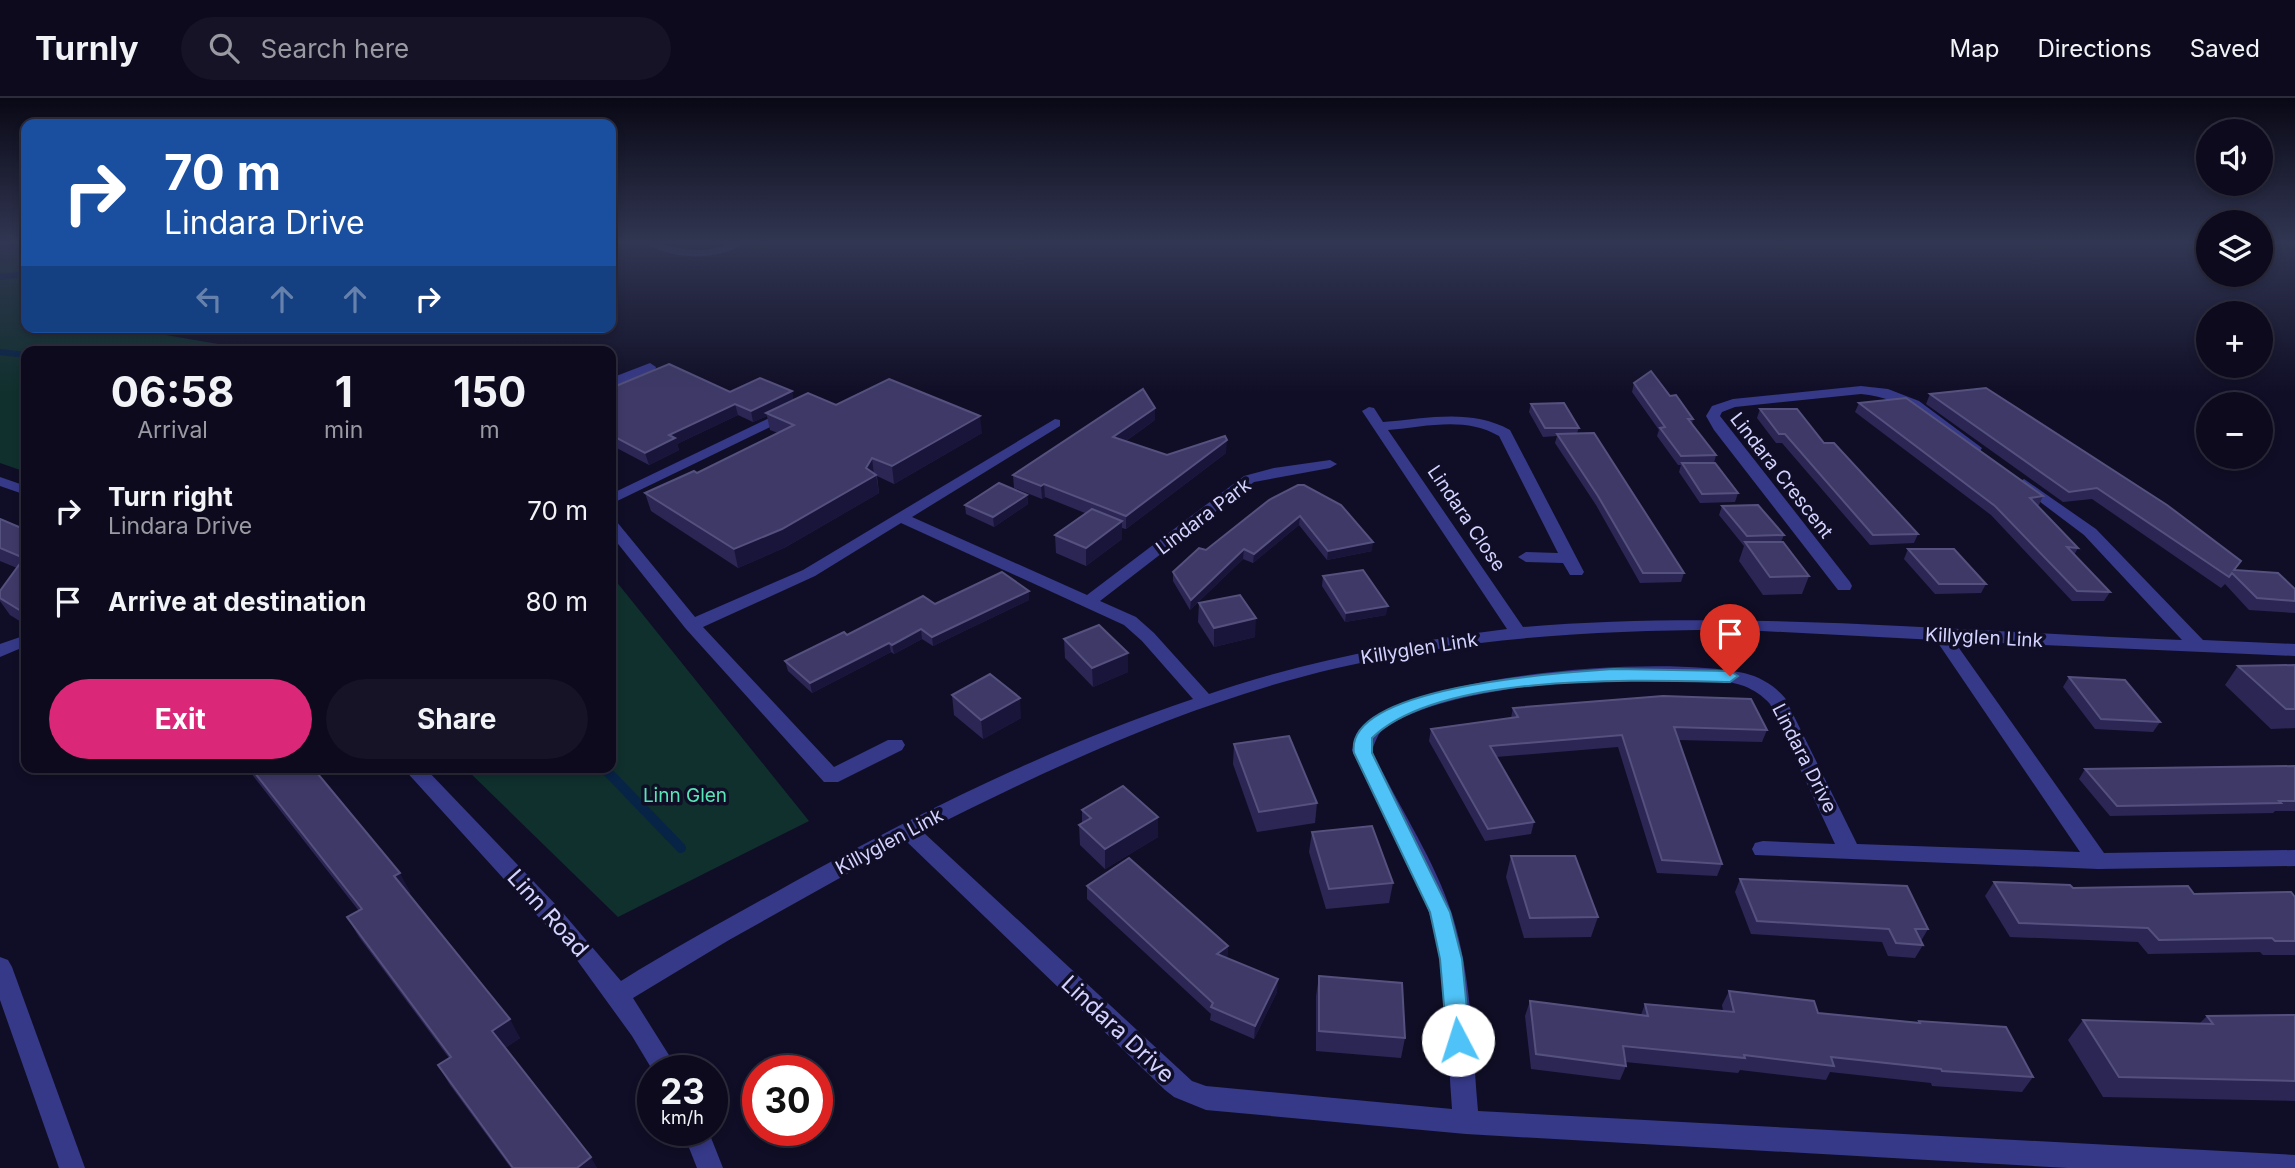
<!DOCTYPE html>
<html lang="en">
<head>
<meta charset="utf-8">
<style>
	body { margin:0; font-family:Inter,sans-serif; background:#151325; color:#f1f3f6; height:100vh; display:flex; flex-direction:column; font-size:26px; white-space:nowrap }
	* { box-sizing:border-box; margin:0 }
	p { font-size:23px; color:#9a9aa3 }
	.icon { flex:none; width:38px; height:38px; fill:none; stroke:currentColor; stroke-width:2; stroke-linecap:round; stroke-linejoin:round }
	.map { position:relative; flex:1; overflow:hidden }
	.side { position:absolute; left:21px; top:248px; width:595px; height:427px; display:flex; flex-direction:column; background:#0c0a1c; border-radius:14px; box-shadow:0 4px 10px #0003,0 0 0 2px #2c2b3b }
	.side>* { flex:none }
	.top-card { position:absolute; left:21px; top:21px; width:595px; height:214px; border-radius:14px; box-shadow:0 4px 10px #0003,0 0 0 2px #2c2b3b; background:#1a4fa0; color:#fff; overflow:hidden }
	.controls { position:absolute; left:2196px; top:21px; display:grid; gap:14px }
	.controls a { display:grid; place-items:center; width:77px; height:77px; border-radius:50%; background:#0c0a1c; box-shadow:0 4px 10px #0003,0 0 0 2px #2c2b3b; font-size:35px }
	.speed { position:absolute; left:637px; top:957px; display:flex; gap:14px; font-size:35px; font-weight:700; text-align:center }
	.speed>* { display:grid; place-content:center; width:91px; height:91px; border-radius:50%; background:#0c0a1c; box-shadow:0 4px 10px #0003,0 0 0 2px #2c2b3b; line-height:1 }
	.speed small { font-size:18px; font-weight:400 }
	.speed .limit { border:10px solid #d22; background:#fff; color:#111 }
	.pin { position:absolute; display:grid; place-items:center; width:60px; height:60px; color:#fff; margin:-72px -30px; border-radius:50% 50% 50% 0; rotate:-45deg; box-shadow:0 0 7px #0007 }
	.pin .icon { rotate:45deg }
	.me { position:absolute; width:77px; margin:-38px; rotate:355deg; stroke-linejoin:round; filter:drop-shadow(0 0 5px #0008) }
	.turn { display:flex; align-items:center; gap:24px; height:147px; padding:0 28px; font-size:32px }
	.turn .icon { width:91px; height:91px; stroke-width:2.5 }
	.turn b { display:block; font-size:49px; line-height:60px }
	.lanes { display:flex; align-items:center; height:66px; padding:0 28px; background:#0003; justify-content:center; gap:35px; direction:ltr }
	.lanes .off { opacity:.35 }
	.eta { display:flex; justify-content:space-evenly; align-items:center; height:119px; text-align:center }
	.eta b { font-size:42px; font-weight:700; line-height:49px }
	.primary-button { display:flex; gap:14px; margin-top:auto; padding:14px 28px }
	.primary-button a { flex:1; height:80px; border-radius:42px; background:#db2777; color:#fff; font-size:28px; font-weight:700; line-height:80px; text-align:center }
	.primary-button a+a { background:#151325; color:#f1f3f6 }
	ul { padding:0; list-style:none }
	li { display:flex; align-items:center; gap:21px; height:91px; padding:0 28px }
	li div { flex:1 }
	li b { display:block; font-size:26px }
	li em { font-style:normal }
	header { display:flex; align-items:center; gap:42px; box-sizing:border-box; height:98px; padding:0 35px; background:#0c0a1c; border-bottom:2px solid #2c2b3b }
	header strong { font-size:33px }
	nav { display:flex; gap:38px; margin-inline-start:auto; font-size:24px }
	.search { width:490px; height:63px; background:#151325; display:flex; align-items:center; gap:18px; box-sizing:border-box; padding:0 24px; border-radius:38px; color:#9a9aa3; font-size:26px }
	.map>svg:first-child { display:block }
</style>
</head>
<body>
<header>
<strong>Turnly</strong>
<div class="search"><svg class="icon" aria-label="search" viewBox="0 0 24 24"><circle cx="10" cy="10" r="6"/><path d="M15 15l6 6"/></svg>Search here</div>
<nav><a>Map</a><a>Directions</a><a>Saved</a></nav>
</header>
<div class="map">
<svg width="2295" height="1070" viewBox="0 0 2295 1070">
	<rect width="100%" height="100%" fill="#100e26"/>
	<g fill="#10302d">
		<polygon points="0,146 26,146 26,229 119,229 265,254 26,254 26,374 0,365"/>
		<polygon points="611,477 809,723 618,819 465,670 611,670"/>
	</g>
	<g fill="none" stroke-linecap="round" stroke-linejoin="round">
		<g stroke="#072346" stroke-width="6">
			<polyline points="0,179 26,176"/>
			<polyline points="0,254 26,257"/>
		</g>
		<polyline stroke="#072346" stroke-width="10" points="604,670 681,750"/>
		<g fill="#363988" fill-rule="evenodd">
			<path d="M648,146C665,145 681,152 698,152C713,152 727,145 742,146C719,163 671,162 648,146Z"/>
			<polygon points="650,265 656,269 655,272 611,289 611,280"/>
			<path d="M1861,288L1888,291L1919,303L1982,350L1980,353H1970C1935,328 1905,300 1861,296L1735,309L1722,314L1720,318L1850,484L1852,488L1850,492H1838L1714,332L1706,318L1712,308L1733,301Z"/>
			<path d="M1369,309L1374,310L1383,324C1427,321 1469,310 1510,332L1584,474L1582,477H1570L1563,465L1526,464L1518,459L1526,454L1558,455L1499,338C1464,318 1426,329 1388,332L1523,529C1743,511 1962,534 2182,542L2084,437L2019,388L2017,385L2024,381L2096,431L2203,542L2295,546V558L1954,543L2104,755L2295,752V768L2098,771L1755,757L1752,751L1755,745L1763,743L1835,746L1770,606C1763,598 1754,592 1744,588C1725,581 1701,582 1681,582C1603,580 1450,586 1385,630C1378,634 1375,645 1372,652C1397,707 1433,758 1452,816C1472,879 1472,947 1478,1013L2295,1057V1070H2068L1466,1036L1206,1012L1174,999L1165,992L906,743L729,842L633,900L679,973H653L632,938L574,858L403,670H425L557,808L621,883C677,848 735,817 792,785C921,714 1053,648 1193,601L1142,543L1124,527L901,425L815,478L703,529L834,669L888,642H902L905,647L902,652L838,684H824L686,531L611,437V422L617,424L695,519L803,472L1055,321L1060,322V328L912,419L1087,497L1244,378L1274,370L1330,362L1337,366L1330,370L1254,384L1100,503L1136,519L1154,535L1209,596C1306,563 1405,544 1507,531L1362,313ZM1743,532L1936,542L2080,754L1857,746L1785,600C1774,587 1760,579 1744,575C1661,558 1461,574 1386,613C1380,616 1371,619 1367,624C1360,631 1357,643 1352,652C1377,708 1413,759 1430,818C1448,880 1447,947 1452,1011L1206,988L1192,983L923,734C1056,667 1192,604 1337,570C1470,539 1607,531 1743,532Z"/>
			<polygon points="788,311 793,312 793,318 611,406 611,396"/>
			<polygon points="0,379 26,388 26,397 0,388"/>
			<polygon points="26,537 26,548 0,559 0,546"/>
			<polygon points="0,859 8,862 12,869 85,1070 59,1070 0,902"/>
			<polygon points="682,1032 708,1032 723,1070 697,1070"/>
		</g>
	</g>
	<g fill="#2c2655">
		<polygon points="2261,146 2295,146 2295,148"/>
		<polygon points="1634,285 1670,298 1693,321 1692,326 1716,357 1714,365 1738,395 1735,404 1700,405 1679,374 1681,367 1678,367 1657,338 1659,332 1632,294"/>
		<polygon points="611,290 730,294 792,293 793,302 836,307 982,335 894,386 877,378 879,395 786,449 738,470 651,413 645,395 697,375 778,335 770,332 767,318 753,324 738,317 677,346 679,352 649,367 611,347"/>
		<polygon points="1930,296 2241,463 2235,472 2295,491 2295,515 2249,512 2225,486 2221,490 2092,401 2063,404 1926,306"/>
		<polygon points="1859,305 2043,398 2039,407 2037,408 2078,450 2074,457 2110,494 2104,503 2072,503 1991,417 1855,314"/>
		<polygon points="1531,306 1579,330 1577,335 1684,475 1681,484 1640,485 1596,407 1555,345 1557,338 1543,339 1529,314"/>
		<polygon points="1760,311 1824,345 1918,436 1914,445 1870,447 1782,345 1776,345 1757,320"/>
		<polygon points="1155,322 1126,343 1167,357 1226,355 1126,431 1122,430 1122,441 1086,468 1056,455 1055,437 1085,415 1045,399 1042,401 1014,390 1013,377"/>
		<polygon points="1027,397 1028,406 994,429 966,416 965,407"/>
		<polygon points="1269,402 1372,453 1327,462 1299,427 1253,465 1243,461 1190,512 1173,483 1173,474 1206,452"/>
		<polygon points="1722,408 1784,437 1781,444 1809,478 1802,496 1763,497 1739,463 1744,448 1719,417"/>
		<polygon points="0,421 26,432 26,527 10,517 0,503 0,493 17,470 0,463"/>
		<polygon points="1908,451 1986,486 1981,495 1935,496 1904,461"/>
		<polygon points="1323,478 1386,517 1345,524 1322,488"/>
		<polygon points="1029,502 933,548 922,541 894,556 891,554 812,595 788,573 785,563 847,537 935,506"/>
		<polygon points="1199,505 1255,539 1214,549 1198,524"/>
		<polygon points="1064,541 1128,555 1128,574 1093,589 1065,560"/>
		<polygon points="2295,567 2295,630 2271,631 2225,587 2238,568"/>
		<polygon points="2069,579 2160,624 2153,634 2095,631 2063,589"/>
		<polygon points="952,597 1021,620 983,641 954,617"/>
		<polygon points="1513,610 1767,632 1762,644 1678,642 1722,766 1717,778 1657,775 1618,649 1496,659 1534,724 1531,736 1485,743 1429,643 1431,631 1511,620"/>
		<polygon points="1234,646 1317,705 1315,725 1257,734 1233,666"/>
		<polygon points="2295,668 2295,713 2275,713 2273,715 2110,718 2079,681 2085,671"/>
		<polygon points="247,670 313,670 410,794 408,796 520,940 505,950 597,1070 511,1070 450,987 438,967 449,960 359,839 347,819 359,813"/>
		<polygon points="1082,712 1158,719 1158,739 1105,771 1080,747 1079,727 1082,725"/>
		<polygon points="1312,734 1393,785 1389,805 1326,811 1309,754"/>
		<polygon points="1511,758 1598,819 1591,839 1524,840 1506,779"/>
		<polygon points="1740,781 1928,831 1921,843 1923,847 1915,860 1888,858 1882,844 1751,836 1735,794"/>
		<polygon points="1994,784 2073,790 2295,799 2295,857 2263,857 2260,854 2148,856 2138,844 2010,839 1985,798"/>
		<polygon points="1087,788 1228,848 1227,860 1277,894 1254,941 1210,922 1211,916 1087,801"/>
		<polygon points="1319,878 1405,940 1401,960 1316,953 1316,898"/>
		<polygon points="1729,893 1818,915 1918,925 1919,923 2033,979 2022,994 1932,988 1931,985 1830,974 1826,982 1740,972 1738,975 1625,964 1626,968 1620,982 1531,971 1525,918 1530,903 1641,917 1645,906 1723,913 1722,907"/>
		<polygon points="2295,917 2295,1003 2103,999 2068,942 2083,922 2199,926 2207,918"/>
	</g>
	<g fill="#19153a">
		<polygon points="792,293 794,305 766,315 767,318 753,324 751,313"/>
		<polygon points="735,306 738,317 677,346 679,352 649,367 645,355 669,337"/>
		<polygon points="1155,310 1155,322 1113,352 1113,339"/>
		<polygon points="980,318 982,335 894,386 892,368"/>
		<polygon points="1227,342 1226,355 1126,431 1126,418"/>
		<polygon points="872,360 874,377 876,377 879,395 786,449 738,470 734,451 866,370"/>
		<polygon points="1044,386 1045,399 1042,401 1041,388"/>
		<polygon points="1027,397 1028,406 994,429 993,419"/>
		<polygon points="1300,418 1299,427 1253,465 1254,456"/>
		<polygon points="1122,423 1122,441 1086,468 1086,450"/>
		<polygon points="1373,444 1372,453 1327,462 1328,453"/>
		<polygon points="1244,451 1243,461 1190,512 1191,502"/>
		<polygon points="1029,493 1029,502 933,548 932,539"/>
		<polygon points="1388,508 1386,517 1345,524 1346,515"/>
		<polygon points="1256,520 1255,539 1214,549 1214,530"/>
		<polygon points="921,531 922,541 894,556 892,547"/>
		<polygon points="889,545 891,554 812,595 810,585"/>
		<polygon points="1128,555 1128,574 1093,589 1092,570"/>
		<polygon points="1020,600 1021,620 983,641 981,622"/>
		<polygon points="1158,719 1158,739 1105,771 1105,751"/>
		<polygon points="400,775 410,794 405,798 394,778"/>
		<polygon points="1228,848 1227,861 1217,856"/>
		<polygon points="1278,881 1277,894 1254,941 1255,928"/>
		<polygon points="510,921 520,940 502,952 492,933"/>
		<polygon points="591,1059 597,1070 577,1070"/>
	</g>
	<g fill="#3e3967" stroke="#55517f" stroke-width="2">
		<polygon points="669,266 730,294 760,280 792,293 751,313 735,306 669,337 675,340 645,355 611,337 611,290"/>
		<polygon points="1651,273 1670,298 1676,297 1693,321 1688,321 1716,357 1681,358 1660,330 1665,329 1634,285"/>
		<polygon points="889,281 980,318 892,368 872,360 866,370 876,377 782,431 734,451 645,395 694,373 697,375 794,327 766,315 808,295 836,307"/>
		<polygon points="1986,290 2167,407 2241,463 2234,472 2278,475 2295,491 2295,503 2257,500 2232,475 2229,479 2097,390 2069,394 1930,296"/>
		<polygon points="1143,291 1155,310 1113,339 1167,357 1225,338 1227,342 1126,418 1044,386 1041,388 1013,377"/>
		<polygon points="1906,300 2043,398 2030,400 2078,450 2067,449 2110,494 2077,493 1995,408 1859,305"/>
		<polygon points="1564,305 1579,330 1545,330 1531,306"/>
		<polygon points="1760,311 1797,311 1824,345 1834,345 1918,436 1873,437 1785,336 1779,336"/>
		<polygon points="1594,335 1684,475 1643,475 1598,398 1557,336"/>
		<polygon points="1682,365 1715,365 1738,395 1702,396"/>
		<polygon points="999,385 1027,397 993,419 965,407"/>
		<polygon points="1298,387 1304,387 1341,407 1373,444 1328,453 1300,418 1254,456 1244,451 1191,502 1173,474 1199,450 1206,452 1269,402"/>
		<polygon points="1758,407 1784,437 1747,438 1722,408"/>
		<polygon points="1092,411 1122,423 1086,450 1055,437"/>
		<polygon points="0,421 26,432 26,516 0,500 0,493 24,460 0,450"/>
		<polygon points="1745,444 1783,444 1809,478 1770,479"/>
		<polygon points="1908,451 1954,451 1986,486 1939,486"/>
		<polygon points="1363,472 1388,508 1346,515 1323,478"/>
		<polygon points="1002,474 1029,493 932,539 921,531 892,547 889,545 810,585 785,563 844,534 847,537 923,498 935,506"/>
		<polygon points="1240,497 1256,520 1214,530 1199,505"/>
		<polygon points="1099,527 1128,555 1092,570 1064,541"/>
		<polygon points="2295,567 2295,611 2286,611 2238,568"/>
		<polygon points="990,576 1020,600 981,622 952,597"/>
		<polygon points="2069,579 2125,582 2160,624 2101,621"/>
		<polygon points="1663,598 1751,601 1767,632 1674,629 1722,766 1662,762 1622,637 1490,648 1534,724 1488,731 1431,631 1518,619 1513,610"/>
		<polygon points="1289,638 1317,705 1259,714 1234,646"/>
		<polygon points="2295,668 2295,703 2279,703 2281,705 2117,708 2085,671"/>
		<polygon points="251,670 313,670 400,775 394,778 510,921 492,933 591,1059 577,1070 513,1070 438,967 451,959 347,819 362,811"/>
		<polygon points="1123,688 1158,719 1105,751 1079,727 1091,720 1082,712"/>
		<polygon points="1372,728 1393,785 1329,791 1312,734"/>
		<polygon points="1511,758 1575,758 1598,819 1530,820"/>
		<polygon points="1129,760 1228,848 1217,856 1278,881 1255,928 1211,909 1213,905 1087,788"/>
		<polygon points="1740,781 1907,788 1928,831 1915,831 1923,847 1896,845 1889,831 1757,823"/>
		<polygon points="1994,784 2070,787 2073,790 2188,788 2194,796 2291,794 2295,799 2295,843 2275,843 2272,840 2159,842 2148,830 2019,825"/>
		<polygon points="1319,878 1402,885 1405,940 1319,933"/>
		<polygon points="1729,893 1814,903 1818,915 1920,925 1919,923 2006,929 2033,979 1942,973 1941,971 1831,959 1834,968 1744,957 1745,960 1623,948 1626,968 1536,956 1530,903 1648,918 1645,906 1734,914"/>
		<polygon points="2295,917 2295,983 2119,979 2083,922 2213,926 2207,918"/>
	</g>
	<linearGradient id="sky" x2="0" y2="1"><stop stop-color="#090815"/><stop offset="0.49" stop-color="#313652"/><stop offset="1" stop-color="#313652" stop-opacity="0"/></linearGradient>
	<rect width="2295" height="295" fill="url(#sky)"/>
	<path fill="#4fc3f7" stroke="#337fa1" stroke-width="2" d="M1614,571L1730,573L1738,578L1730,584C1639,582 1440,574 1372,640V655L1450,814L1462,861L1470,942L1466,949L1458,952L1450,949L1447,942L1440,861L1430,814L1354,655C1343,587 1570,574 1614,571Z"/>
	<g text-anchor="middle" stroke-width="7" stroke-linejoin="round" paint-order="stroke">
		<g font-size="19" fill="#d4d3ff" stroke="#100e26">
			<text transform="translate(1782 377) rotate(52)" y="7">Lindara Crescent</text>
			<text transform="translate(1203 418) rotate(-37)" y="7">Lindara Park</text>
			<text transform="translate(1467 420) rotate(56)" y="7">Lindara Close</text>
			<text transform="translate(1984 539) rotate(3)" y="7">Killyglen Link</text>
			<text transform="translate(1419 550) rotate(-9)" y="7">Killyglen Link</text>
			<text transform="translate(1805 660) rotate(63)" y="7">Lindara Drive</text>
			<text transform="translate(889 743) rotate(-28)" y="7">Killyglen Link</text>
		</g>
		<g font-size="19" fill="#58e6b7" stroke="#100e26">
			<text x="685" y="704">Linn Glen</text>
		</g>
		<g font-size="23" fill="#d4d3ff" stroke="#100e26">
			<text transform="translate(548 815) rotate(48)" y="8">Linn Road</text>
			<text transform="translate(1118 931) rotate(43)" y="8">Lindara Drive</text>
		</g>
	</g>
</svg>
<div class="controls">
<a><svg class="icon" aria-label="sound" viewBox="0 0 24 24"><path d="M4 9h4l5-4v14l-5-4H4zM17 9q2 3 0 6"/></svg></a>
<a><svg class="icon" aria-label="layers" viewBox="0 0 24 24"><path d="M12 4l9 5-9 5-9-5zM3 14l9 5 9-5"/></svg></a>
<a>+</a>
<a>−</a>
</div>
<div class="speed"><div>23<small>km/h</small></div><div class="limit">30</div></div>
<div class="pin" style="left:1730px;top:578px;background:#d93025"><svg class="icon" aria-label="arrive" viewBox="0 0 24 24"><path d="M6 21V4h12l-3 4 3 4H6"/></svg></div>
<svg class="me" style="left:1458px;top:942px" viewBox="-20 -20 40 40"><circle r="19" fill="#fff"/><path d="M0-13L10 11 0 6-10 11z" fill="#4fc3f7"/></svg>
<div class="top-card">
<div class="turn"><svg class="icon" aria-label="right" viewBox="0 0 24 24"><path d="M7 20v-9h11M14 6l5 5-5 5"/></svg><div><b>70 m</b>Lindara Drive</div></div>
<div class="lanes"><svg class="icon off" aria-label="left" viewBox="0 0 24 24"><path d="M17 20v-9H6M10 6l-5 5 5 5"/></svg><svg class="icon off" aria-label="ahead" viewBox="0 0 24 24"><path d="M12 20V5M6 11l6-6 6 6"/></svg><svg class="icon off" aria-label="ahead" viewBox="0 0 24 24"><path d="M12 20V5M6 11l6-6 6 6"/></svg><svg class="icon" aria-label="right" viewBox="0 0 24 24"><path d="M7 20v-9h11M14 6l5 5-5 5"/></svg></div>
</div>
<section class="side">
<div class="eta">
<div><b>06:58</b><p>Arrival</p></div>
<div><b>1</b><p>min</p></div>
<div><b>150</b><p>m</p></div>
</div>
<ul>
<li><svg class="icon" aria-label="right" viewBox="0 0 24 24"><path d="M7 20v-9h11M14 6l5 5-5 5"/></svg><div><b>Turn right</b><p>Lindara Drive</p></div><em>70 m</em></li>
<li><svg class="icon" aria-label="arrive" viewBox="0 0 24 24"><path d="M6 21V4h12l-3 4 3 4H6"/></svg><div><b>Arrive at destination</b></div><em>80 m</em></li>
</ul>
<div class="primary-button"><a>Exit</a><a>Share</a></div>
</section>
</div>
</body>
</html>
